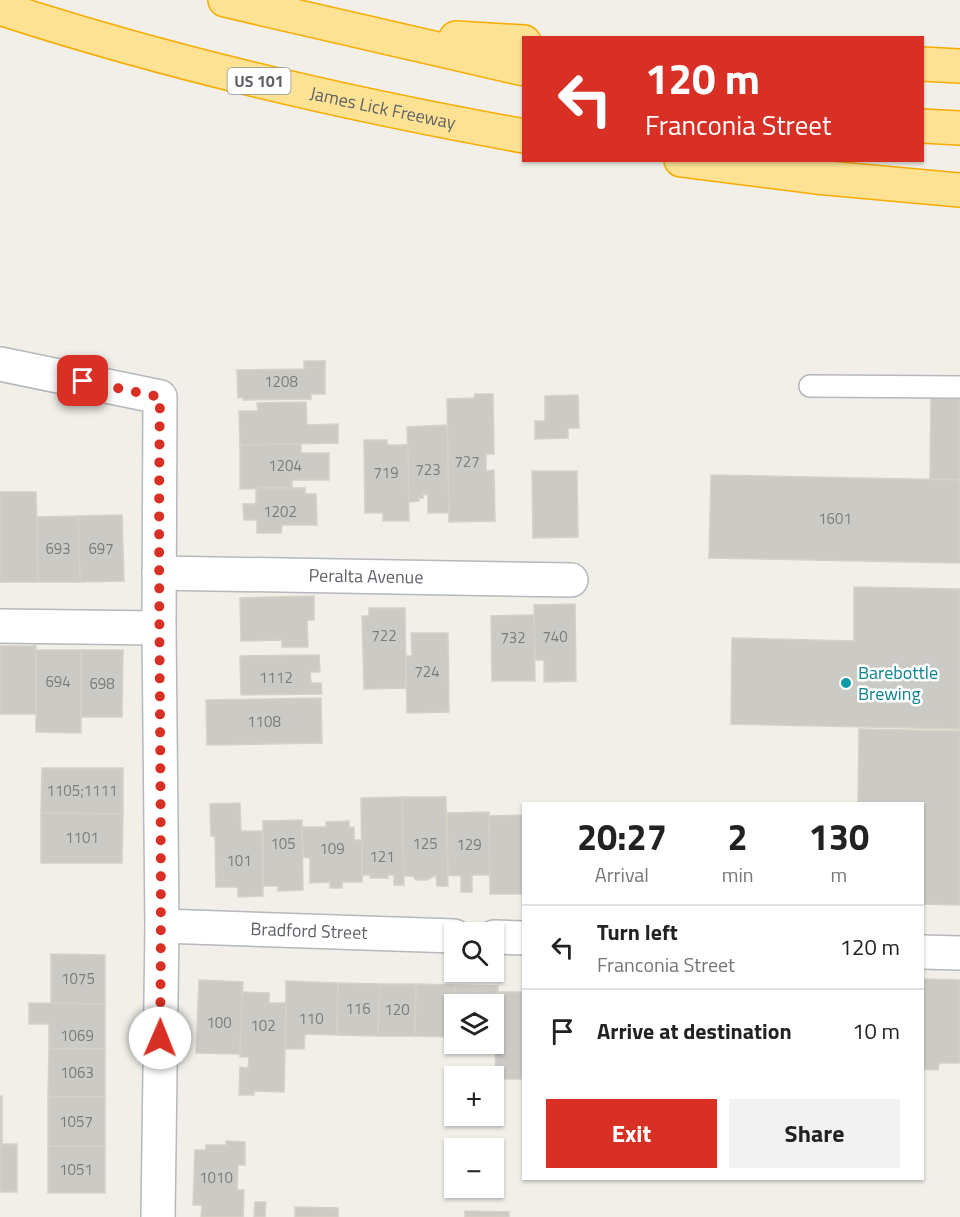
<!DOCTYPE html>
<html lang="en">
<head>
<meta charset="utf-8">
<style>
	body { margin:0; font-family:"Titillium Web",sans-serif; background:#f2f2f2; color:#222; height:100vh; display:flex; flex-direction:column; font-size:22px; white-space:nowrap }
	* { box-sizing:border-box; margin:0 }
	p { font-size:20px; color:#767676 }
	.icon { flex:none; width:33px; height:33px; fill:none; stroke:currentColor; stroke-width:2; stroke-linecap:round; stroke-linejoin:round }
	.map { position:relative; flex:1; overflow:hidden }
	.panel { position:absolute; left:522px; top:802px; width:402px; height:378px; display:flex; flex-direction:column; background:#fff; border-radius:0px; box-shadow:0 2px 4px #0004 }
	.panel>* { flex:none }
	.guide { position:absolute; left:522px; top:36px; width:402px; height:126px; border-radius:0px; box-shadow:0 2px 4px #0004; background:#d93025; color:#fff; overflow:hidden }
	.buttons { position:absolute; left:444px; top:922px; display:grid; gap:12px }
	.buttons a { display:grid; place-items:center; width:60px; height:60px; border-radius:0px; background:#fff; box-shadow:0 2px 4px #0004; font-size:30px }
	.pin { position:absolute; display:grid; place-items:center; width:51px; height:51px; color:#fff; margin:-26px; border-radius:12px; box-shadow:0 3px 9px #0006 }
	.me { position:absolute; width:66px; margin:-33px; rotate:1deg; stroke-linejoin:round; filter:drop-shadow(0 0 4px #0008) }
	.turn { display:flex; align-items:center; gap:21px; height:126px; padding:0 24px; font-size:27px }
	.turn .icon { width:78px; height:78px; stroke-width:2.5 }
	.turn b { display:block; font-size:42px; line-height:51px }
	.eta { display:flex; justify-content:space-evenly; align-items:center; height:102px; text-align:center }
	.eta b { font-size:36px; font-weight:700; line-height:42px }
	.action { display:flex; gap:12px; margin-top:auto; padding:12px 24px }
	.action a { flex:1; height:69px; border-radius:0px; background:#d93025; color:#fff; font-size:24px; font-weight:700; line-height:69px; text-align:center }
	.action a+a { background:#f2f2f2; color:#222 }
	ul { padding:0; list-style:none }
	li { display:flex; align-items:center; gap:18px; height:84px; padding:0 24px; border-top:2px solid #e0e0e0 }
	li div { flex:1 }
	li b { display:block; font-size:22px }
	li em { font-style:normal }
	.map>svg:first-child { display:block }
</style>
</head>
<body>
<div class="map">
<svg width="960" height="1217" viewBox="0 0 960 1217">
	<rect width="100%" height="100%" fill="#f1efe8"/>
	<g fill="#cccac5" stroke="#d6d1c6" stroke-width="1.5">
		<polygon points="304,361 325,361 325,394 311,394 311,399 243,400 243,397 238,398 237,370 304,369"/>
		<polygon points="931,393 960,394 960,480 930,480"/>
		<polygon points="475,394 493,394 494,454 486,454 486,471 494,470 495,521 449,522 447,399 474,398"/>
		<polygon points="578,395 579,428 568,428 568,438 535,439 535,421 545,421 545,396"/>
		<polygon points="306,402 307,425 338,424 338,443 240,445 239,411 258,411 257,403"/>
		<polygon points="447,425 449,513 428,513 428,495 423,494 423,498 418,498 419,501 409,502 407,427"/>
		<polygon points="364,440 387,440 387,445 408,445 409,521 383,521 383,513 365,513"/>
		<polygon points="301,444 301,453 329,453 329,480 292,480 292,488 240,489 240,445"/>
		<polygon points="532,471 577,471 578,537 533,538"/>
		<polygon points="711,475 960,480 960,563 709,558"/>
		<polygon points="256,488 305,488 305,494 316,494 317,525 282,525 281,533 257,533 257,520 244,520 243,504 256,504"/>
		<polygon points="0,492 36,492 38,582 0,582"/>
		<polygon points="122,515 124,581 80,582 78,516"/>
		<polygon points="78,516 80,582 38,582 37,517"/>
		<polygon points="854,587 960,589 960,729 731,724 732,638 854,641"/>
		<polygon points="314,596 314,620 307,620 308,647 282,647 282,640 241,641 240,598"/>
		<polygon points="575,604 576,681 544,682 544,660 535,660 534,605"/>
		<polygon points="369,608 405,608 406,688 364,689 362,616 369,616"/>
		<polygon points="534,615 535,681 492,681 491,616"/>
		<polygon points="411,633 448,633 449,712 407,713 406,656 412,656"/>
		<rect x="0" y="646" width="36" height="68"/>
		<polygon points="36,650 81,650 81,733 36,732"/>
		<polygon points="81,650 123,650 122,717 81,717"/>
		<polygon points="319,655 320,672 310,672 311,683 321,683 322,694 241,695 240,656"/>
		<polygon points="321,698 322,743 207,745 206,700"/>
		<polygon points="859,729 960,731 960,905 922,904 922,804 858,804"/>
		<polygon points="42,768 123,768 123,814 41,813"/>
		<polygon points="402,797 446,797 448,886 437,886 436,875 427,880 416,880 413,876 403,876"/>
		<polygon points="402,797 404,885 394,885 394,875 388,875 388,878 370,878 370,875 362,875 361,798"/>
		<polygon points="240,803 241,831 262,831 263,896 238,897 238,887 216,887 215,836 211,836 210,804"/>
		<polygon points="489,812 490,875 472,875 472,892 461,892 461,876 448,875 447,813"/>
		<polygon points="41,813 123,814 122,863 41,863"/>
		<polygon points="524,815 524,894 490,894 489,816"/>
		<polygon points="302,820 303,890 278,891 278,886 263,886 263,821"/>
		<polygon points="349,821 349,828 354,827 354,840 362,840 362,882 342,882 342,888 330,888 330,882 310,883 310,858 303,857 302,827 326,827 326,822"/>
		<polygon points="51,954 105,955 105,1004 51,1003"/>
		<polygon points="922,979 960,980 960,1063 939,1063 938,1070 922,1069"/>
		<polygon points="199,980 243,982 240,1054 196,1053"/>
		<polygon points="286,981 338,983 337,1035 305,1034 304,1049 285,1049"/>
		<polygon points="338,983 380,984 378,1036 337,1035"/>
		<polygon points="380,984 416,984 415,1036 378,1036"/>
		<polygon points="416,984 455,985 453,1037 415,1036"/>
		<polygon points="455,985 498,986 496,1038 494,1038 494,1005 454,1005 453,1037"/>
		<polygon points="242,992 269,993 269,1003 286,1003 284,1092 254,1091 254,1095 239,1095 240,1067 248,1068 249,1057 240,1057"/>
		<polygon points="497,992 524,992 524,1079 495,1079"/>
		<polygon points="29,1003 105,1004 105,1049 49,1049 49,1024 29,1024"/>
		<polygon points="49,1049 105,1049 105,1097 48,1097"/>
		<rect x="0" y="1096" width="2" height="48"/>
		<rect x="48" y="1097" width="57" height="49"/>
		<polygon points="226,1141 245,1142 245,1165 238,1165 237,1190 244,1190 243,1217 201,1217 202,1205 193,1205 195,1150 206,1150 206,1145 226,1145"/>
		<rect x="0" y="1144" width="17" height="48"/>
		<rect x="48" y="1146" width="57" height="47"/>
		<polygon points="255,1202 266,1202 265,1217 254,1217"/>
		<polygon points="295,1207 338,1208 338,1217 295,1217"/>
		<polygon points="465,1211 509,1212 509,1217 465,1217"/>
	</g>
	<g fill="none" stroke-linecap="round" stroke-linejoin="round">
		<defs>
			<polyline id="service" points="810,386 960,387"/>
			<g id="minor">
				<polyline points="0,364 160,397 159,628 162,926 158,1217"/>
				<path id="s1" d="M159,573L571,580"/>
				<polyline points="0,626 159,628"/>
				<path id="s2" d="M162,926L454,936"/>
				<polyline points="494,937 524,938"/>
				<polyline points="922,952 960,953"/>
			</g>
			<g id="motorway">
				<polyline points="225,0 524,69"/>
				<path id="s3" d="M0,8C171,64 346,104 524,136"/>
				<polyline points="456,38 524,42"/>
				<polyline points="922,64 960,66"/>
				<polyline points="922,126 960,128"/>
				<polyline points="681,160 816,177 960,190"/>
			</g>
		</defs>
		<use href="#service" stroke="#b5b8bc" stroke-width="24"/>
		<use href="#minor" stroke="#b5b8bc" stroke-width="36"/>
		<use href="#motorway" stroke="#f9ab00" stroke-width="36"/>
		<use href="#service" stroke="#fff" stroke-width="21"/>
		<use href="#minor" stroke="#fff" stroke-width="33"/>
		<use href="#motorway" stroke="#fde293" stroke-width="33"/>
	</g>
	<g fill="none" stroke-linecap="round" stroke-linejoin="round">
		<path stroke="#d93025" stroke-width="10" stroke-dasharray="0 18" d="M83,381L160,397C157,611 163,824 160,1038"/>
	</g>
	<circle fill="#0f9aa8" stroke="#fff" stroke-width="2" cx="846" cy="683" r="6"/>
	<g text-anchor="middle" stroke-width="5" stroke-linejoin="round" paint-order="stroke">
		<g font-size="15" fill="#7a7d7f">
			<text x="281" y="387">1208</text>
			<text x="467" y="467">727</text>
			<text x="285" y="471">1204</text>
			<text x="428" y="475">723</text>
			<text x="386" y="478">719</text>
			<text x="280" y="517">1202</text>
			<text x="835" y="524">1601</text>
			<text x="58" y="554">693</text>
			<text x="101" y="554">697</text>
			<text x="384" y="641">722</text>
			<text x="555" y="642">740</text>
			<text x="513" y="643">732</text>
			<text x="427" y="677">724</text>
			<text x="276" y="683">1112</text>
			<text x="58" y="687">694</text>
			<text x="102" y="689">698</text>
			<text x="264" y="727">1108</text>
			<text x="82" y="796">1105;1111</text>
			<text x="82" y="843">1101</text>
			<text x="283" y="849">105</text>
			<text x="425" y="849">125</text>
			<text x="469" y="850">129</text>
			<text x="332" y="854">109</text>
			<text x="382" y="862">121</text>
			<text x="239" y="866">101</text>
			<text x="78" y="984">1075</text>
			<text x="358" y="1014">116</text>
			<text x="397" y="1015">120</text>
			<text x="311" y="1024">110</text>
			<text x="219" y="1028">100</text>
			<text x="263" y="1031">102</text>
			<text x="77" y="1041">1069</text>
			<text x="77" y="1078">1063</text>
			<text x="76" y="1127">1057</text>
			<text x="76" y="1175">1051</text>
			<text x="216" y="1183">1010</text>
		</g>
		<rect fill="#fff" stroke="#8f9295" stroke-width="1.5" x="227.5" y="68" width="63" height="26" rx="4.5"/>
		<g font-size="16" font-weight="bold" fill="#5f6368">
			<text x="259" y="87">US 101</text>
		</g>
		<g font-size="18" fill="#5f6368" stroke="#fff">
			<text dy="6" stroke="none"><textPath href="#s3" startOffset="396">James Lick Freeway</textPath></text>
			<text dy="6" stroke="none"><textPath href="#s1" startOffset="207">Peralta Avenue</textPath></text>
			<text dy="6" stroke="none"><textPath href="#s2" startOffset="147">Bradford Street</textPath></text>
		</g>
		<g font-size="18" fill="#0d838f" stroke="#fff" text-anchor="start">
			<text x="858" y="679">Barebottle<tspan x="858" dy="21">Brewing</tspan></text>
		</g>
	</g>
</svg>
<div class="buttons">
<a><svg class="icon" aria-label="search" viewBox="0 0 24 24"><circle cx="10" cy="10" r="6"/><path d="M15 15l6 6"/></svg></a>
<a><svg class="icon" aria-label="layers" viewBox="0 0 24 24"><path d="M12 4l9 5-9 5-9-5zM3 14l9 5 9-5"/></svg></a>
<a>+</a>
<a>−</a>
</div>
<div class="pin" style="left:83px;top:381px;background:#d93025"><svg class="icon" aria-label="arrive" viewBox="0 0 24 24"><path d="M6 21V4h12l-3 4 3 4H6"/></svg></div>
<svg class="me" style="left:160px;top:1038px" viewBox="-20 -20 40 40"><circle r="19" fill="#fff"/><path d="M0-13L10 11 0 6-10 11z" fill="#d93025"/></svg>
<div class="guide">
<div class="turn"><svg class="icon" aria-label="left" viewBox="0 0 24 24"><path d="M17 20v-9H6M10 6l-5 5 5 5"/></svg><div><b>120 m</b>Franconia Street</div></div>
</div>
<section class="panel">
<div class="eta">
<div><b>20:27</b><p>Arrival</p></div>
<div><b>2</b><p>min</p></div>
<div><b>130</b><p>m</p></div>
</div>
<ul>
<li><svg class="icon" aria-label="left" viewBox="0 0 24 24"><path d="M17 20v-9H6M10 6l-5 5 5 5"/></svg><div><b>Turn left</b><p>Franconia Street</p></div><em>120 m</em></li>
<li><svg class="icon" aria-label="arrive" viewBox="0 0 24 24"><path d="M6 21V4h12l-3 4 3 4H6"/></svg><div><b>Arrive at destination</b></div><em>10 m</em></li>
</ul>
<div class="action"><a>Exit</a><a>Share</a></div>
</section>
</div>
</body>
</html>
